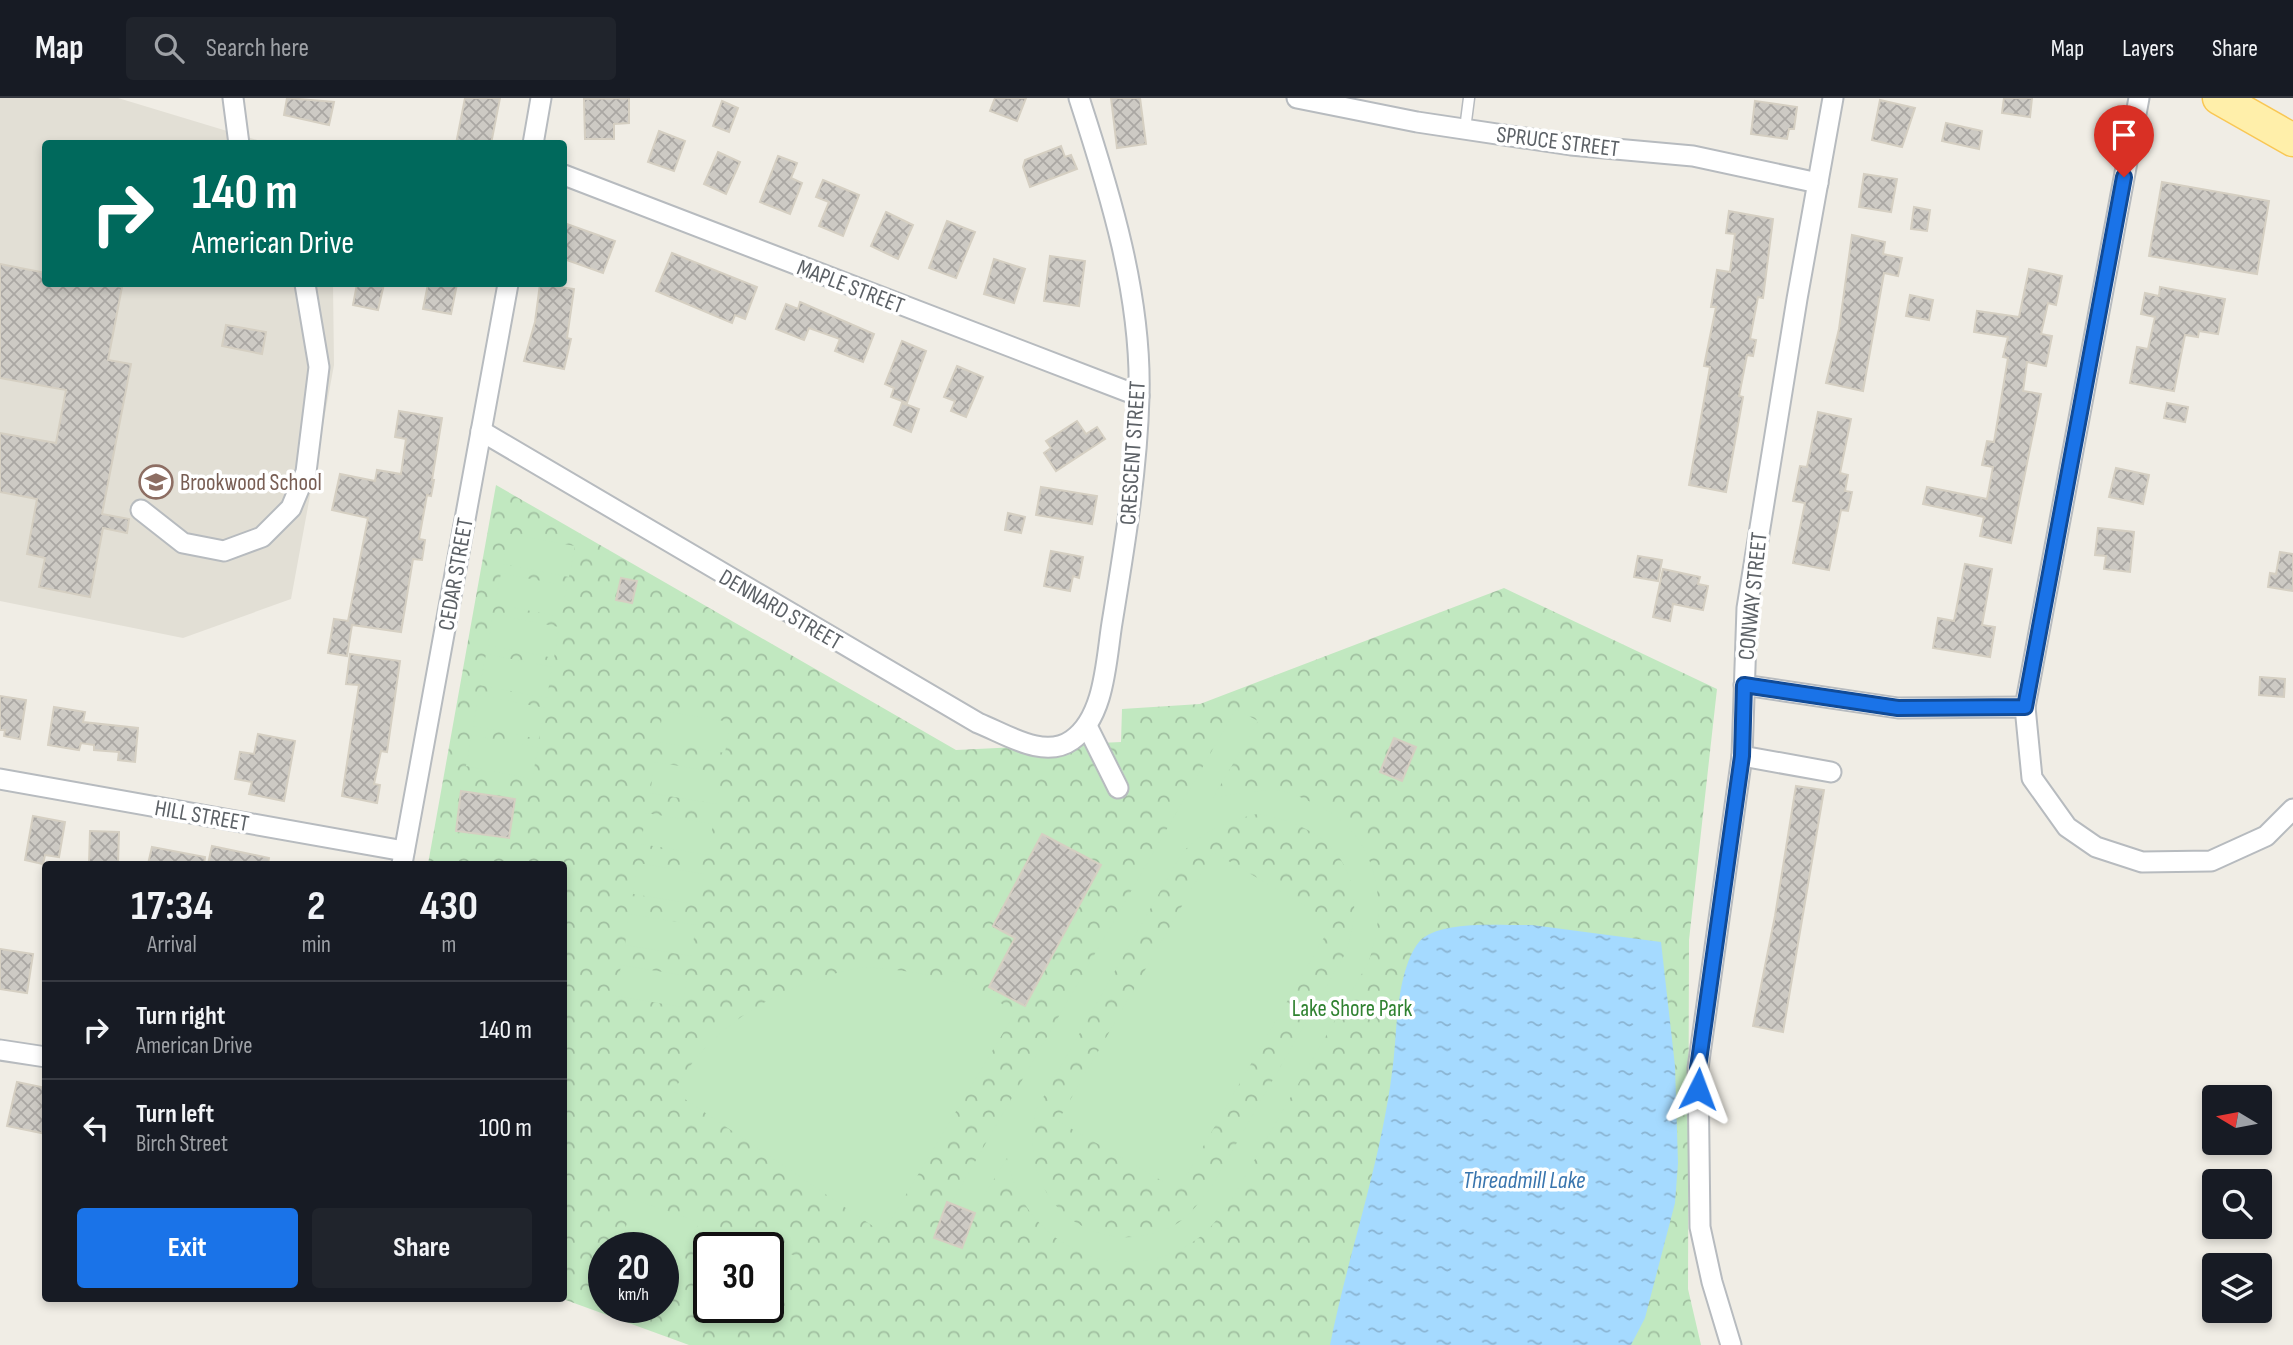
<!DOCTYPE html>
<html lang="en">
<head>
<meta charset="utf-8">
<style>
	body { margin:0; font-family:"Sofia Sans Condensed",sans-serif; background:#20242c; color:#f1f3f6; height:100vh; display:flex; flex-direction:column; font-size:26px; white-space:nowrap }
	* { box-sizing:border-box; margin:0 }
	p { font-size:23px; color:#9ea1a6 }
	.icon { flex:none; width:38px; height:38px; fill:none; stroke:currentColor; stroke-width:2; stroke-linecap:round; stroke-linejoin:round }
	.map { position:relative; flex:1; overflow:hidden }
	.drawer { position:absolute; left:42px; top:763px; width:525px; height:441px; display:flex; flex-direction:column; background:#171b24; border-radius:7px; box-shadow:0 4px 10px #0003 }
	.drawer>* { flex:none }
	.banner { position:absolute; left:42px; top:42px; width:525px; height:147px; border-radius:7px; box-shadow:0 4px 10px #0003; background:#00695c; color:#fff; overflow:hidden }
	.needle { width:46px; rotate:280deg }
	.tools { position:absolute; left:2202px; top:987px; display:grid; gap:14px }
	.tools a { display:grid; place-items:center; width:70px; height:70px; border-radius:7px; background:#171b24; box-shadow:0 4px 10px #0003; font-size:35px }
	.speed { position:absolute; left:588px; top:1134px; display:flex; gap:14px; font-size:35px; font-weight:700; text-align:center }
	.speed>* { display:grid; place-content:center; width:91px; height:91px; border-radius:50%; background:#171b24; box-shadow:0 4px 10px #0003; line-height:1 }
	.speed small { font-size:18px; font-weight:400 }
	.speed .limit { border:4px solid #111; border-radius:10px; background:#fff; color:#111 }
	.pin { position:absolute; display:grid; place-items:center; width:60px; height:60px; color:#fff; margin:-72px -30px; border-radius:50% 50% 50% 0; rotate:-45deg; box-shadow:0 0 7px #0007 }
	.pin .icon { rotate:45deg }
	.me { position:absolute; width:77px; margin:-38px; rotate:3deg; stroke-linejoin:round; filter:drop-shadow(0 0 5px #0008) }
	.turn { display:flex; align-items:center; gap:24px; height:147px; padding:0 35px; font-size:32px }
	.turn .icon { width:91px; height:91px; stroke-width:2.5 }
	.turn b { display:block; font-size:49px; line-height:60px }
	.eta { display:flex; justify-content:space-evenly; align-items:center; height:119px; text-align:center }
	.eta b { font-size:42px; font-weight:700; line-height:49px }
	.action { display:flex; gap:14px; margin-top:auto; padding:14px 35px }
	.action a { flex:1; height:80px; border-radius:7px; background:#1a73e8; color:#fff; font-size:28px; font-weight:700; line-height:80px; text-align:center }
	.action a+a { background:#20242c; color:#f1f3f6 }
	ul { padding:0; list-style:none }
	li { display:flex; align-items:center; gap:21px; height:98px; padding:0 35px; border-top:2px solid #363941 }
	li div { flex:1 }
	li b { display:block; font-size:26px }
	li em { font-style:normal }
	header { display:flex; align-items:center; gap:42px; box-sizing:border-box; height:98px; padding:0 35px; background:#171b24; border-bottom:2px solid #363941 }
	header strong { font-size:33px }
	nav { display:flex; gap:38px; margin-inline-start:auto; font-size:24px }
	.search { width:490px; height:63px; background:#20242c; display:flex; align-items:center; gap:18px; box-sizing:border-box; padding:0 24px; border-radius:7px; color:#9ea1a6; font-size:26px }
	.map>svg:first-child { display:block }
</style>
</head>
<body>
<header>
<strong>Map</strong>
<div class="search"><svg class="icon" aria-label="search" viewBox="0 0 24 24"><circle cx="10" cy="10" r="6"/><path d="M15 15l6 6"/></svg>Search here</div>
<nav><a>Map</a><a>Layers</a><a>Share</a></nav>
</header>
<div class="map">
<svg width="2293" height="1247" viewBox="0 0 2293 1247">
	<defs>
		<pattern id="park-crowns" width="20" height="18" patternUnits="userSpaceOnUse" patternTransform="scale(1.75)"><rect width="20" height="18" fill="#c1e8c0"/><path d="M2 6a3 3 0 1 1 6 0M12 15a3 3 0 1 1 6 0" fill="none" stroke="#a0bfa0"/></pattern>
		<pattern id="water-ripples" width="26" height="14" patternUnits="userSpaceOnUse" patternTransform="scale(1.75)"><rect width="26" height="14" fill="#a5daff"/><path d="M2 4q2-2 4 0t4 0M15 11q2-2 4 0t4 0" fill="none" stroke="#8ab4d2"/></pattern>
		<pattern id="building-cross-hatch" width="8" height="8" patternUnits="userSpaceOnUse" patternTransform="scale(1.75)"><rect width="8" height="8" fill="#cdcac4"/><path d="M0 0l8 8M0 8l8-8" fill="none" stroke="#aaa7a3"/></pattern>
	</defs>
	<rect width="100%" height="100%" fill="#f0ede5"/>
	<polygon fill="#e2dfd5" points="0,0 118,0 267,45 46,46 46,186 333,186 334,267 291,501 183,540 0,503"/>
	<path fill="url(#park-crowns)" fill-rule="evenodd" d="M496,387L956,652L1121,644L1122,611L1200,606L1504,490L1717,591L1689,842L1688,1191L1701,1247H689L563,1201L564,766H428ZM604,1150H663V1209H604ZM709,1150H768V1209H709Z"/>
	<g fill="#c1e8c0" fill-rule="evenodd">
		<polygon points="509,436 575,448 569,479 503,466"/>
		<polygon points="501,475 567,488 561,519 495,506"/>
		<polygon points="493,516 559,529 554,560 488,547"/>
		<polygon points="486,556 552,569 547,600 480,587"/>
		<polygon points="479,597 545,610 539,641 473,628"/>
		<path d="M1236,611L1258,623L1213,700C1237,696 1258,691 1283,693C1293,695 1304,701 1313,705C1377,732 1391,806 1368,865L1232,1101C1219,1119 1208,1136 1188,1147C1112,1192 1022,1143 1007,1060L974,1114L953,1102ZM1257,716C1335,727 1373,780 1345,856L1212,1088C1201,1102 1191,1117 1175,1127C1155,1138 1128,1142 1107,1137C1047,1123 1023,1068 1036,1012L1182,755C1204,732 1226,723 1257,716Z"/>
		<polygon points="663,613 730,624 725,655 658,644"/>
		<polygon points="472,637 538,650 532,681 466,668"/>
		<polygon points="655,664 722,675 716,706 650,695"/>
		<polygon points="646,715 713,726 708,757 641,746"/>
		<polygon points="1213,754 1333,824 1178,1092 1058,1023"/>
		<polygon points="638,765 704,776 699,807 633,796"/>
		<polygon points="629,816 696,827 691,858 625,847"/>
		<polygon points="621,867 687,878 682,909 616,898"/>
		<path d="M862,869C915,872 973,881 1015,915L883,1135L673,993C683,979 693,962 705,950C747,906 804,881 862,869Z"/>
		<polygon points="635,1102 699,1124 689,1153 625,1131"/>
		<polygon points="732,1136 796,1158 786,1187 768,1181 768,1150 728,1150"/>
		<polygon points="663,1155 685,1163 675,1192 663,1188"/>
		<polygon points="768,1192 783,1197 772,1226 723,1209 768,1209"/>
	</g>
	<path fill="url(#water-ripples)" d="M1532,827L1661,844L1675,968L1678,1065L1675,1105L1645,1220L1631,1247H1330C1350,1147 1387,1048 1395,946C1397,918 1400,867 1419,844C1439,821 1503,828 1532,827Z"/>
	<g fill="url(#building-cross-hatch)" stroke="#d5cfc2" stroke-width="2">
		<polygon points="287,0 334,4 329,27 284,17"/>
		<polygon points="465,0 500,0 491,46 456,46"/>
		<polygon points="629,0 629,25 614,26 614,41 585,41 584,1"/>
		<polygon points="995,0 1026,0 1017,23 990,13"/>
		<polygon points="1111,0 1140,0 1146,46 1117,50"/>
		<polygon points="2004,0 2032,0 2030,19 2002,15"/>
		<polygon points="1880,2 1915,10 1902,49 1872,42"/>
		<polygon points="722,3 738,10 729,34 713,28"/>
		<polygon points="1755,3 1797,9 1794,31 1789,31 1787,41 1751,36"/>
		<polygon points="1946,25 1982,33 1979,51 1942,43"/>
		<polygon points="659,33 685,43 674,73 648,64"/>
		<polygon points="1061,48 1065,59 1071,57 1077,71 1030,89 1023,69 1025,62"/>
		<polygon points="718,54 740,64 726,96 704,86"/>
		<polygon points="778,58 797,65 791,80 802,85 790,116 760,104"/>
		<polygon points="1864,76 1897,81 1891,114 1859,109"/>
		<polygon points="823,82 859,97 843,138 819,128 829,104 816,99"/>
		<polygon points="2162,84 2269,103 2257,176 2149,158"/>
		<polygon points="1914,109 1930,112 1927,133 1911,131"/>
		<polygon points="1729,113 1773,121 1763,200 1758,199 1750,241 1756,242 1753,258 1747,257 1739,298 1743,299 1726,394 1689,387 1710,269 1704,268 1716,209 1711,209 1717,172 1730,174 1735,136 1726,135"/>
		<polygon points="886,114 913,127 898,161 871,148"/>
		<polygon points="947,123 975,134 956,180 929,170"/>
		<polygon points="564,125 615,143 603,175 564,161"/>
		<polygon points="1852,137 1885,144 1883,156 1902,160 1898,178 1884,175 1863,293 1826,285 1839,231"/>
		<polygon points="672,155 757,189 745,221 735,217 732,225 656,193"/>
		<polygon points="1050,158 1085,163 1079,208 1044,203"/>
		<polygon points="994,161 1025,171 1014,205 984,196"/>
		<polygon points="0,166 46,175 46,186 102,186 122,189 108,262 131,266 102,416 129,421 127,435 103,430 90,499 39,489 45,460 27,456 37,401 0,394 0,335 56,345 66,292 0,280"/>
		<polygon points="2029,171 2062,178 2056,207 2048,205 2041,236 2052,238 2046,268 2027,264 2023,293 2041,296 2011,445 1980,438 1984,419 1923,406 1927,389 1987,401 1993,369 1982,367 1987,343 1994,344 2008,260 2003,259 2008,239 1974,234 1977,213 2019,219"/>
		<polygon points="357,186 384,186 378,212 353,207"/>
		<polygon points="428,186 457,186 451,216 423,211"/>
		<polygon points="540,186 574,191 567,240 571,241 564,271 524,263 535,224"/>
		<polygon points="2160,189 2225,201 2218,236 2199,233 2198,239 2185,237 2174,293 2130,285 2137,249 2148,251 2155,219 2141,216 2145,195 2159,198"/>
		<polygon points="1910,197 1933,202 1929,222 1906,218"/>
		<polygon points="800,204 874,236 863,264 835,253 840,241 809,230 804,242 776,231 786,206 798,211"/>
		<polygon points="226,227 266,234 262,256 222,248"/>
		<polygon points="902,243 926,253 907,305 891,299 894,290 885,286"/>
		<polygon points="957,268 983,279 966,319 951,313 955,303 944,299"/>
		<polygon points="902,305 919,311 911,334 894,327"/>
		<polygon points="2167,305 2188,309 2185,324 2164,320"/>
		<polygon points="399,313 442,320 432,382 434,382 431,398 427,397 419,441 425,442 422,462 413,461 401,534 352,527 347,558 328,555 334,521 348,523 368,420 332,412 340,376 375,383 377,372 401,376 406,341 395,339"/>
		<polygon points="1818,314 1851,321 1840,375 1848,377 1845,393 1852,394 1848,413 1841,412 1829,472 1793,465 1805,405 1793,403 1800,368 1807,369"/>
		<polygon points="1077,323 1086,336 1097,329 1105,341 1056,373 1044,355 1051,350 1046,343"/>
		<polygon points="2116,370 2149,377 2143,406 2109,399"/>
		<polygon points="1041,389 1097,398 1092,426 1036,417"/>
		<polygon points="1008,415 1025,419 1021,435 1005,432"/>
		<polygon points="2098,430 2134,434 2130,474 2104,471 2106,458 2095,457"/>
		<polygon points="1051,453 1083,459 1079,480 1073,478 1070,493 1044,488"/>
		<polygon points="2280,454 2293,456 2293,493 2268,489 2270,475 2276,476"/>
		<polygon points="1638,458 1662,462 1658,483 1634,479"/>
		<polygon points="1965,466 1992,471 1982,527 1995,529 1990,559 1933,550 1938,520 1954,523"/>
		<polygon points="1663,471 1700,479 1698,486 1708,488 1703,512 1673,506 1670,523 1653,519"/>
		<polygon points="621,480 637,483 632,505 616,502"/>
		<polygon points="350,556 400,563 387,654 381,653 374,686 380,687 377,705 342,698 359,587 346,586"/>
		<polygon points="2260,579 2285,581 2284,599 2259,597"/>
		<polygon points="0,598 26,602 20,641 4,638 5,632 0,632"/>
		<polygon points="54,609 85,614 83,624 138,630 135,664 118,662 119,654 94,652 94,647 81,645 79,652 48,647"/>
		<polygon points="258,636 295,643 284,703 249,696 252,684 235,681 240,654 254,656"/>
		<polygon points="1394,640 1416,649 1402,683 1380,674"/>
		<polygon points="1796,688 1824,692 1783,934 1753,928 1775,818"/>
		<polygon points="461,693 515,701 509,740 456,733"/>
		<polygon points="33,718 65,724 59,759 45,757 43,766 25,762"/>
		<polygon points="90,733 119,734 118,766 89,766"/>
		<polygon points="1042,736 1101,767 1025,908 989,889 1015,840 993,828"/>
		<polygon points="212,748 269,760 268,766 208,766"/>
		<polygon points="152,749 205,759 204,766 148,766"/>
		<polygon points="0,851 33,856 27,895 0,891"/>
		<polygon points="17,984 46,990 46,1036 7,1028"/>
		<polygon points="947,1104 975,1115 962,1150 934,1140"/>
	</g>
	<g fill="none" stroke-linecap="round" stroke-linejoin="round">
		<defs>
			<polyline id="service" points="1465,31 1469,0"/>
			<g id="minor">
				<polyline points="233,0 239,46"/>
				<polyline points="1297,0 1417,24 1571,47 1693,58 1818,85"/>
				<polyline points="533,46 541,0"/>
				<polyline points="564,77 1139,298"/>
				<path d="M481,333L978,625C1006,636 1044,662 1072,642C1105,619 1106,562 1112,525C1124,451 1137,375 1139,299C1142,198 1110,95 1079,0"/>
				<polyline points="141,412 183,445 224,453 262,439 291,410 306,374 319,269 305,186"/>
				<polyline points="1744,587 1898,610 2025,609 2032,680 2067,729 2096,749 2142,764 2211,763 2266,738 2293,711"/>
				<polyline points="2025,609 2139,0"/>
				<polyline points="1087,628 1118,690"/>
				<polyline points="1742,658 1831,674"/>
				<polyline points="0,681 404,753"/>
				<polyline points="402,766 508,186"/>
				<polyline points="0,952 46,959"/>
				<polyline points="1731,1247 1712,1184 1700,1129 1698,970 1742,658 1747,510 1797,201 1833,0"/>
			</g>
			<polyline id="primary" points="2219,0 2293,42"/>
		</defs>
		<use href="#service" stroke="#b7bbbf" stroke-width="13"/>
		<use href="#minor" stroke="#b7bbbf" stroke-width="23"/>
		<use href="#primary" stroke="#f9c754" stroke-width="35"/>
		<use href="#service" stroke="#fff" stroke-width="10"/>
		<use href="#minor" stroke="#fff" stroke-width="19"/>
		<use href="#primary" stroke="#ffefaa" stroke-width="32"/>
	</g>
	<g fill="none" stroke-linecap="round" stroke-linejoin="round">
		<defs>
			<polyline id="route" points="1698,991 1698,970 1742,658 1744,587 1898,610 2025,609 2124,79"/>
		</defs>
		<use href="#route" stroke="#114b97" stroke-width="18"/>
		<use href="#route" stroke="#1a73e8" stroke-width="12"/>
	</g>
	<defs>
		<symbol id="school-ring" viewBox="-11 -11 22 22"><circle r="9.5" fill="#fff" stroke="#8d6e63" stroke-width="1.5"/><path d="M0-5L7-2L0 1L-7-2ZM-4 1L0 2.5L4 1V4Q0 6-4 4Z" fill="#8d6e63"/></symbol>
	</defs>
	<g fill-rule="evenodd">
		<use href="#school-ring" x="137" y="365" width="38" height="38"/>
	</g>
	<g text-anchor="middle" stroke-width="7" stroke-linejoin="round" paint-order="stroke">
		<g font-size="23" fill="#5c6166" stroke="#fff">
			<text transform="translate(1558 43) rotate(7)" y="8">SPRUCE STREET</text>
			<text transform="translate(851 188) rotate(21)" y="8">MAPLE STREET</text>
			<text transform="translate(1132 355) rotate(-86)" y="8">CRESCENT STREET</text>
			<text transform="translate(455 476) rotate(-80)" y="8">CEDAR STREET</text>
			<text transform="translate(1752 498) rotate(-84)" y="8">CONWAY STREET</text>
			<text transform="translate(781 511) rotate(30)" y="8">DENNARD STREET</text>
			<text transform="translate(202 717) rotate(10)" y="8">HILL STREET</text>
		</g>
		<g font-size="23" fill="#785e54" stroke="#fff" text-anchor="start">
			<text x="180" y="392">Brookwood School</text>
		</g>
		<g font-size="23" fill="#308231" stroke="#fff">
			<text x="1352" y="918">Lake Shore Park</text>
		</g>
		<g font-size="24" font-style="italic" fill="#3975ae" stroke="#fff">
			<text x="1524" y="1090">Threadmill Lake</text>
		</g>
	</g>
</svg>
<div class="tools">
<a><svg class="needle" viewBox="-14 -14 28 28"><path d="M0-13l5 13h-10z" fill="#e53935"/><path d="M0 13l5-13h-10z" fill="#9ea1a6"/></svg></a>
<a><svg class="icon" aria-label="search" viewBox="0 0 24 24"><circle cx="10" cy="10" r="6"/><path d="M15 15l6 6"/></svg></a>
<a><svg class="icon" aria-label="layers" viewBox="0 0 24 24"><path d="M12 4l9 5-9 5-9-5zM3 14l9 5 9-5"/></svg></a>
</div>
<div class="speed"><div>20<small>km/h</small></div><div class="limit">30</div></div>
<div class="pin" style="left:2124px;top:79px;background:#d93025"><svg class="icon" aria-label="arrive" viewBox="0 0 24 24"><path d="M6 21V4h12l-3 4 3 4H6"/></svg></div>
<svg class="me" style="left:1698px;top:991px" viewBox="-20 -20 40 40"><path d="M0-17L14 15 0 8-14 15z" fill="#1a73e8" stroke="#fff" stroke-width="4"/></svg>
<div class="banner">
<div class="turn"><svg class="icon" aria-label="right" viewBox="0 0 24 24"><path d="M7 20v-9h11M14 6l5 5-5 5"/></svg><div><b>140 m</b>American Drive</div></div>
</div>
<section class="drawer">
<div class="eta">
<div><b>17:34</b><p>Arrival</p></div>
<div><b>2</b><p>min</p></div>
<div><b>430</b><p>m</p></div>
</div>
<ul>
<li><svg class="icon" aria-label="right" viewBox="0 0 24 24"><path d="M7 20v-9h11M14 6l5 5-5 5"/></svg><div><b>Turn right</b><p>American Drive</p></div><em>140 m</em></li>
<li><svg class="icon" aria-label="left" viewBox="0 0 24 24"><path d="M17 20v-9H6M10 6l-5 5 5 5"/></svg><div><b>Turn left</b><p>Birch Street</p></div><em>100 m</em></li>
</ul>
<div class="action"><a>Exit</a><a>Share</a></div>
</section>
</div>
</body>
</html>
